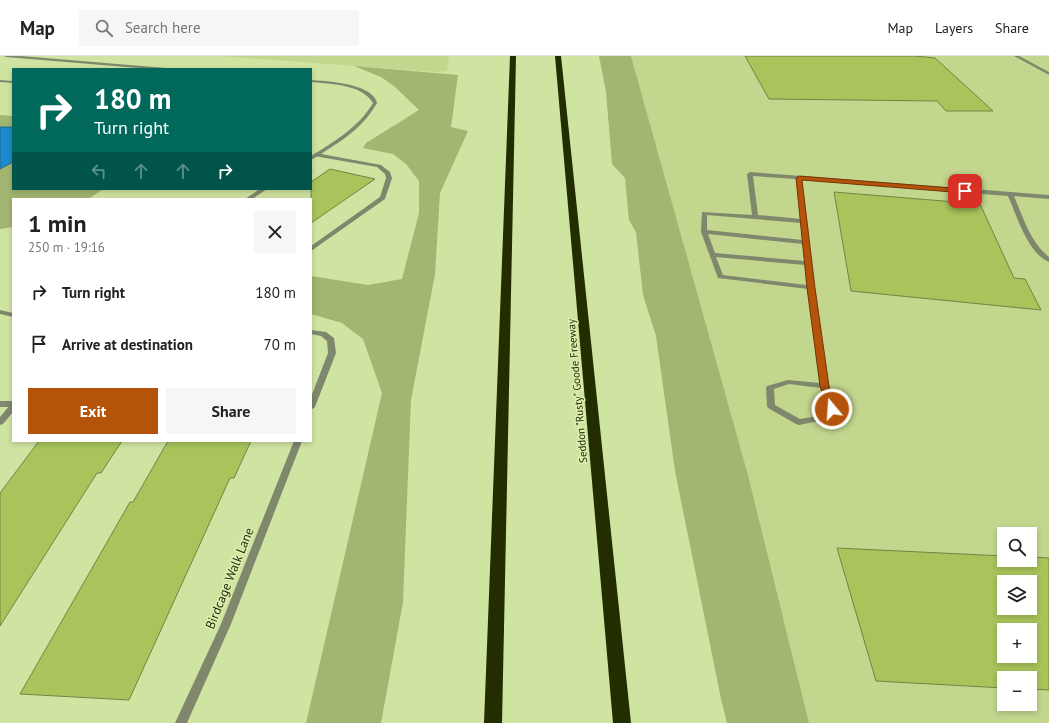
<!DOCTYPE html>
<html lang="en">
<head>
<meta charset="utf-8">
<style>
	body { margin:0; font-family:"PT Sans",sans-serif; background:#f6f6f6; color:#222; height:100vh; display:flex; flex-direction:column; font-size:15px; white-space:nowrap }
	* { box-sizing:border-box; margin:0 }
	p { font-size:13px; color:#767676 }
	.icon { flex:none; width:22px; height:22px; fill:none; stroke:currentColor; stroke-width:2; stroke-linecap:round; stroke-linejoin:round }
	.map { position:relative; flex:1; overflow:hidden }
	.sheet { position:absolute; left:12px; top:142px; width:300px; height:244px; display:flex; flex-direction:column; background:#fff; border-radius:0px; box-shadow:0 2px 6px #0003 }
	.sheet>* { flex:none }
	.top-card { position:absolute; left:12px; top:12px; width:300px; height:122px; border-radius:0px; box-shadow:0 2px 6px #0003; background:#00695c; color:#fff; overflow:hidden }
	.buttons { position:absolute; left:997px; top:471px; display:grid; gap:8px }
	.buttons a { display:grid; place-items:center; width:40px; height:40px; border-radius:0px; background:#fff; box-shadow:0 2px 6px #0003; font-size:20px }
	.pin { position:absolute; display:grid; place-items:center; width:34px; height:34px; color:#fff; margin:-17px; border-radius:8px; box-shadow:0 2px 6px #0006 }
	.me { position:absolute; width:44px; margin:-22px; rotate:342deg; stroke-linejoin:round; filter:drop-shadow(0 0 3px #0008) }
	.turn { display:flex; align-items:center; gap:14px; height:84px; padding:0 16px; font-size:18px }
	.turn .icon { width:52px; height:52px; stroke-width:2.5 }
	.turn b { display:block; font-size:28px; line-height:34px }
	.lanes { display:flex; align-items:center; height:38px; padding:0 16px; background:#0003; justify-content:center; gap:20px; direction:ltr }
	.lanes .off { opacity:.35 }
	.round { display:grid; place-items:center; flex:none; width:42px; height:42px; border-radius:0px; background:#f6f6f6 }
	.summary { display:flex; align-items:center; justify-content:space-between; height:68px; padding:0 16px }
	h1 { font-size:24px; font-weight:700; line-height:30px }
	.primary-button { display:flex; gap:8px; margin-top:auto; padding:8px 16px }
	.primary-button a { flex:1; height:46px; border-radius:0px; background:#b45309; color:#fff; font-size:16px; font-weight:700; line-height:46px; text-align:center }
	.primary-button a+a { background:#f6f6f6; color:#222 }
	ul { padding:0; list-style:none }
	li { display:flex; align-items:center; gap:12px; height:52px; padding:0 16px }
	li div { flex:1 }
	li b { display:block; font-size:15px }
	li em { font-style:normal }
	header { display:flex; align-items:center; gap:24px; box-sizing:border-box; height:56px; padding:0 20px; background:#fff; border-bottom:1px solid #e0e0e0 }
	header strong { font-size:19px }
	nav { display:flex; gap:22px; margin-inline-start:auto; font-size:14px }
	.search { width:280px; height:36px; background:#f6f6f6; display:flex; align-items:center; gap:10px; box-sizing:border-box; padding:0 14px; border-radius:0px; color:#767676; font-size:15px }
	.map>svg:first-child { display:block }
</style>
</head>
<body>
<header>
<strong>Map</strong>
<div class="search"><svg class="icon" aria-label="search" viewBox="0 0 24 24"><circle cx="10" cy="10" r="6"/><path d="M15 15l6 6"/></svg>Search here</div>
<nav><a>Map</a><a>Layers</a><a>Share</a></nav>
</header>
<div class="map">
<svg width="1049" height="667" viewBox="0 0 1049 667">
	<rect width="100%" height="100%" fill="#d0e4a1"/>
	<g fill="#c2d68e" fill-rule="evenodd">
		<polygon points="220,0 449,0 447,15 436,16"/>
		<path d="M631,0H1049V667H809L748,419ZM1004,478H1030V504H1004ZM1004,526H1030V552H1004ZM1004,574H1030V600H1004ZM1004,622H1030V648H1004Z"/>
	</g>
	<g fill="#a2b671">
		<polygon points="599,0 631,0 748,419 809,667 727,667 721,643 675,415 656,280 643,239 636,176 629,164 625,122 612,108 606,36"/>
		<polygon points="354,10 458,19 451,71 468,75 440,137 435,218 411,344 403,546 381,667 306,667 382,337 363,283 342,267 311,258 311,220 368,229 402,223 419,157 419,125 406,108 393,98 363,92 366,87 419,54 394,30 381,21"/>
		<polygon points="0,59 13,60 13,71 0,71"/>
		<polygon points="13,106 13,133 102,134 88,143 13,143 13,171 0,173 0,113"/>
	</g>
	<polygon fill="#1d8bcd" stroke="#1e6d93" points="0,71 13,71 13,106 0,113"/>
	<g fill="#a8c45b" stroke="#728445" fill-rule="evenodd">
		<polygon points="745,0 915,0 935,2 993,55 946,55 937,45 769,43"/>
		<polygon points="330,113 375,123 311,167 311,126"/>
		<polygon points="834,136 980,148 1014,222 1025,223 1041,254 851,235"/>
		<polygon points="39,385 122,385 101,417 97,417 0,570 0,437"/>
		<polygon points="168,385 251,385 234,422 230,422 129,644 20,638 130,446 133,446"/>
		<path d="M837,492L1004,500V504H1030V501L1049,502V634L1030,633V622H1004V632L876,625ZM1004,526H1030V552H1004ZM1004,574H1030V600H1004Z"/>
	</g>
	<g fill="none" stroke-linecap="round" stroke-linejoin="round">
		<g fill="#7f886d" fill-rule="evenodd">
			<polygon points="316,97 381,109 390,116 392,122 385,143 311,195 311,190 380,141 386,122 385,118 377,111 314,100 314,98"/>
			<path d="M750,116L1049,139V143L1014,140C1023,161 1030,186 1049,201V206C1028,198 1016,158 1008,140L802,124L814,231L828,330L836,353L824,364L799,369L796,368L768,352L767,350L766,332L767,330L788,324L820,327L808,233L718,222L701,176L702,156L752,159L747,118ZM753,120L796,123L801,163L758,159ZM707,159L801,167L803,184L707,174ZM708,178L803,188L805,205L715,197ZM716,201L805,209L807,229L723,219ZM789,328L821,332L828,352L818,360L800,363L775,349L774,333Z"/>
			<rect x="0" y="345" width="13" height="6"/>
		</g>
		<g fill="#7f886d" fill-rule="evenodd">
			<polygon points="4,0 21,0 166,12 168,13 150,13 6,1"/>
			<polygon points="1014,0 1019,0 1049,16 1049,19"/>
			<polygon points="0,24 13,25 13,27 0,26"/>
			<path d="M311,24C327,25 360,27 372,39C375,41 376,44 377,47C365,68 348,81 327,94C322,97 317,101 311,104V100C335,85 358,72 373,47C362,28 330,28 311,26Z"/>
			<polygon points="260,133 267,133 252,143 245,143"/>
			<polygon points="0,254 13,257 13,261 0,258"/>
			<polygon points="311,274 326,276 334,282 336,297 315,351 311,354 311,341 328,297 327,285 321,280 311,278"/>
			<polygon points="13,348 13,356 3,368 0,369 0,361 10,349"/>
			<polygon points="294,385 302,385 231,568 187,667 175,667 221,568"/>
		</g>
		<g fill="#222d00" fill-rule="evenodd">
			<polygon points="510,0 516,0 502,667 484,667"/>
			<polygon points="555,0 561,0 631,667 613,667"/>
		</g>
	</g>
	<polygon fill="#b45309" stroke="#753606" points="799,120 965,133 968,135 965,137 802,124 815,232 829,330 836,353 832,356 827,353 820,330 807,232 796,122"/>
	<g text-anchor="middle" stroke-width="3" stroke-linejoin="round" paint-order="stroke">
		<g font-size="11" fill="#1f260c" stroke="#ddf1ae">
			<text transform="translate(577 335) rotate(-95)" y="4">Seddon "Rusty" Goode Freeway</text>
		</g>
		<g font-size="13" fill="#1f260c" stroke="#ddf1ae">
			<text transform="translate(229 522) rotate(-68)" y="5">Birdcage Walk Lane</text>
		</g>
	</g>
</svg>
<div class="buttons">
<a><svg class="icon" aria-label="search" viewBox="0 0 24 24"><circle cx="10" cy="10" r="6"/><path d="M15 15l6 6"/></svg></a>
<a><svg class="icon" aria-label="layers" viewBox="0 0 24 24"><path d="M12 4l9 5-9 5-9-5zM3 14l9 5 9-5"/></svg></a>
<a>+</a>
<a>−</a>
</div>
<div class="pin" style="left:965px;top:135px;background:#d93025"><svg class="icon" aria-label="arrive" viewBox="0 0 24 24"><path d="M6 21V4h12l-3 4 3 4H6"/></svg></div>
<svg class="me" style="left:832px;top:353px" viewBox="-20 -20 40 40"><circle r="17" fill="#b45309" stroke="#fff" stroke-width="3"/><path d="M0-11L8 9 0 5-8 9z" fill="#fff"/></svg>
<div class="top-card">
<div class="turn"><svg class="icon" aria-label="right" viewBox="0 0 24 24"><path d="M7 20v-9h11M14 6l5 5-5 5"/></svg><div><b>180 m</b>Turn right</div></div>
<div class="lanes"><svg class="icon off" aria-label="left" viewBox="0 0 24 24"><path d="M17 20v-9H6M10 6l-5 5 5 5"/></svg><svg class="icon off" aria-label="ahead" viewBox="0 0 24 24"><path d="M12 20V5M6 11l6-6 6 6"/></svg><svg class="icon off" aria-label="ahead" viewBox="0 0 24 24"><path d="M12 20V5M6 11l6-6 6 6"/></svg><svg class="icon" aria-label="right" viewBox="0 0 24 24"><path d="M7 20v-9h11M14 6l5 5-5 5"/></svg></div>
</div>
<section class="sheet">
<div class="summary"><div><h1>1 min</h1><p>250 m · 19:16</p></div><a class="round"><svg class="icon" aria-label="close" viewBox="0 0 24 24"><path d="M6 6l12 12M18 6L6 18"/></svg></a></div>
<ul>
<li><svg class="icon" aria-label="right" viewBox="0 0 24 24"><path d="M7 20v-9h11M14 6l5 5-5 5"/></svg><div><b>Turn right</b></div><em>180 m</em></li>
<li><svg class="icon" aria-label="arrive" viewBox="0 0 24 24"><path d="M6 21V4h12l-3 4 3 4H6"/></svg><div><b>Arrive at destination</b></div><em>70 m</em></li>
</ul>
<div class="primary-button"><a>Exit</a><a>Share</a></div>
</section>
</div>
</body>
</html>
